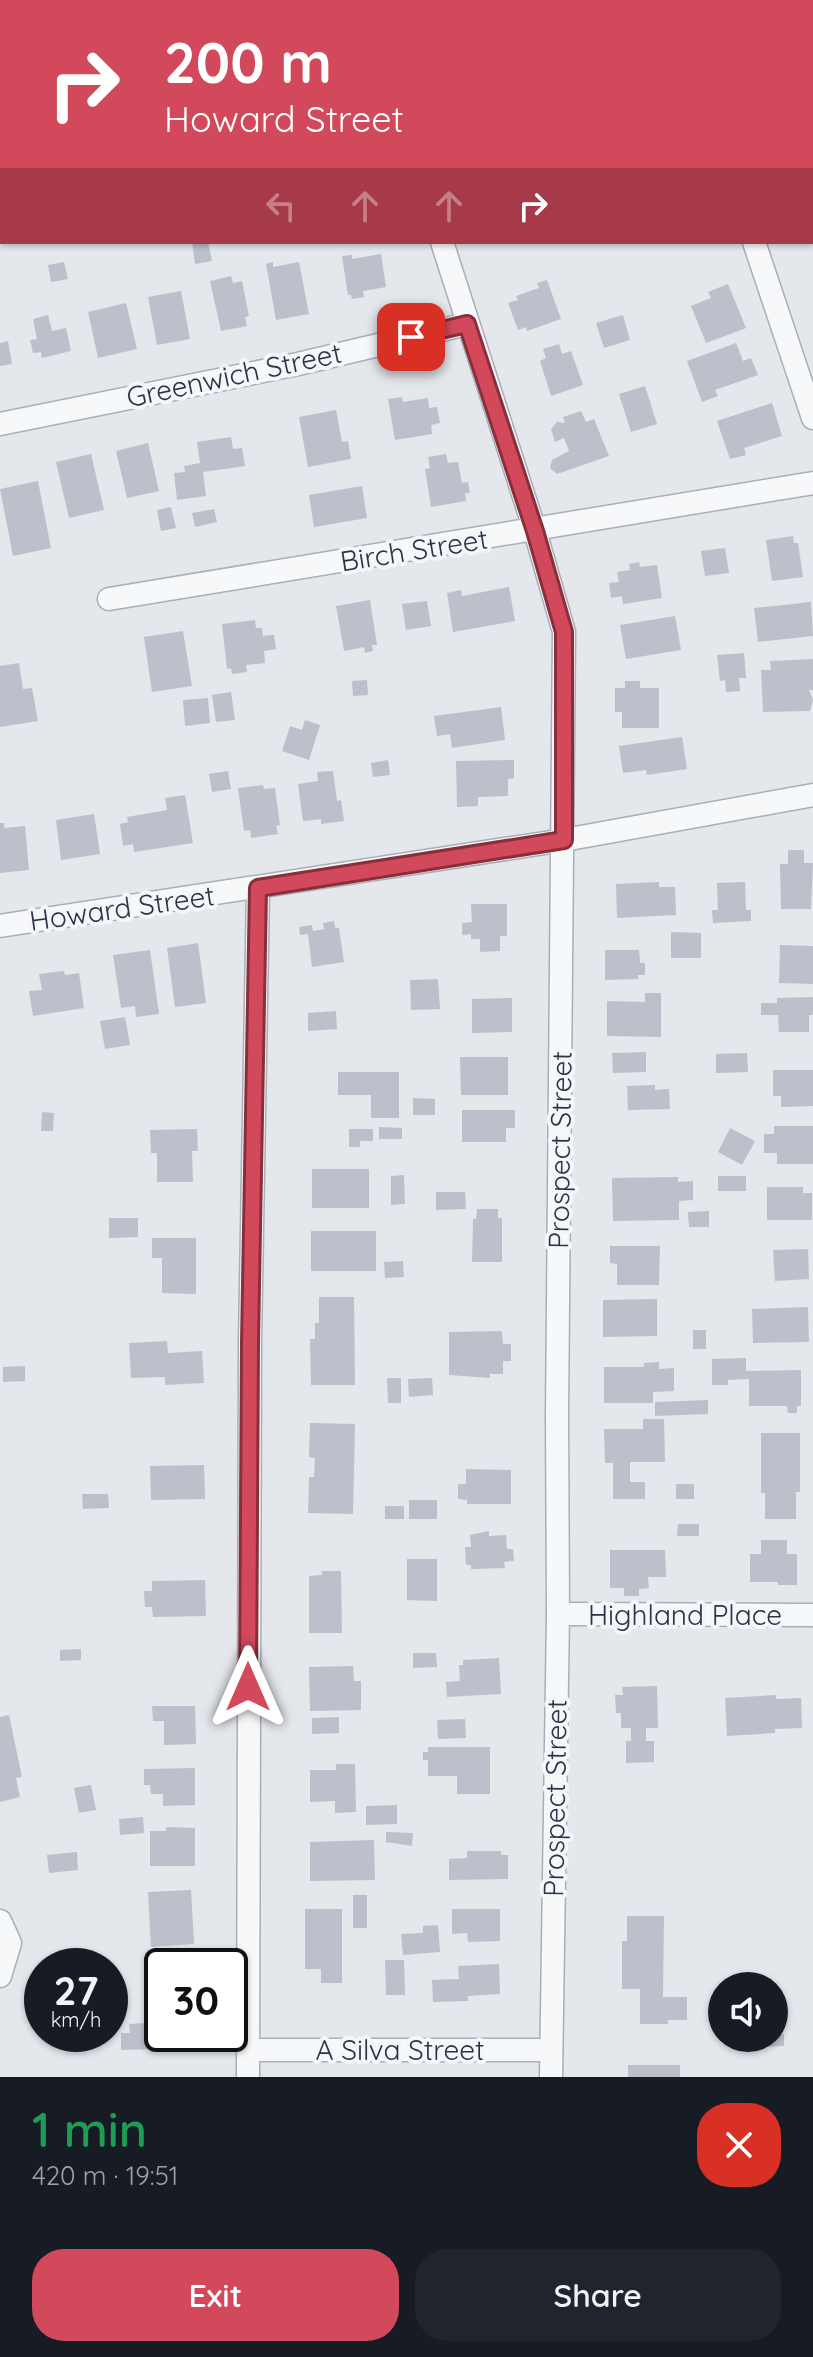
<!DOCTYPE html>
<html lang="en">
<head>
<meta charset="utf-8">
<style>
	body { margin:0; font-family:Quicksand,sans-serif; background:#20242c; color:#f1f3f6; height:100vh; display:flex; flex-direction:column; font-size:30px; white-space:nowrap }
	* { box-sizing:border-box; margin:0 }
	p { font-size:26px; color:#9ea1a6 }
	.icon { flex:none; width:44px; height:44px; fill:none; stroke:currentColor; stroke-width:2; stroke-linecap:round; stroke-linejoin:round }
	.map { position:relative; height:2077px; overflow:hidden }
	.details { display:flex; flex-direction:column; background:#171b24; flex:1 }
	.details>* { flex:none }
	.guide { position:absolute; left:0px; top:0px; width:814px; height:244px; box-shadow:0 2px 6px #0004; background:#d1495b; color:#fff; overflow:hidden }
	.buttons { position:absolute; left:708px; top:1972px; display:grid; gap:16px }
	.buttons a { display:grid; place-items:center; width:80px; height:80px; border-radius:50%; background:#171b24; box-shadow:0 2px 6px #0004; font-size:40px }
	.speed { position:absolute; left:24px; top:1948px; display:flex; gap:16px; font-size:40px; font-weight:700; text-align:center }
	.speed>* { display:grid; place-content:center; width:104px; height:104px; border-radius:50%; background:#171b24; box-shadow:0 2px 6px #0004; line-height:1 }
	.speed small { font-size:20px; font-weight:400 }
	.speed .limit { border:4px solid #111; border-radius:12px; background:#fff; color:#111 }
	.pin { position:absolute; display:grid; place-items:center; width:68px; height:68px; color:#fff; margin:-34px; border-radius:16px; box-shadow:0 4px 12px #0006 }
	.me { position:absolute; width:88px; margin:-44px; rotate:0deg; stroke-linejoin:round; filter:drop-shadow(0 0 6px #0008) }
	.turn { display:flex; align-items:center; gap:28px; height:168px; padding:0 32px; font-size:36px }
	.turn .icon { width:104px; height:104px; stroke-width:2.5 }
	.turn b { display:block; font-size:56px; line-height:68px }
	.lanes { display:flex; align-items:center; height:76px; padding:0 32px; background:#0003; justify-content:center; gap:40px; direction:ltr }
	.lanes .off { opacity:.35 }
	.round { display:grid; place-items:center; flex:none; width:84px; height:84px; border-radius:32px; background:#20242c }
	.head { display:flex; align-items:center; justify-content:space-between; height:136px; padding:0 32px }
	h1 { font-size:48px; font-weight:600; line-height:60px; color:#1e9e55 }
	.button { display:flex; gap:16px; margin-top:auto; padding:16px 32px }
	.button a { flex:1; height:92px; border-radius:32px; background:#d1495b; color:#fff; font-size:32px; font-weight:600; line-height:92px; text-align:center }
	.button a+a { background:#20242c; color:#f1f3f6 }
	.map>svg:first-child { display:block }
</style>
</head>
<body>
<div class="map">
<svg width="813" height="2077" viewBox="0 0 813 2077">
	<rect width="100%" height="100%" fill="#e4e7ec"/>
	<g fill="#bbc0ca">
		<polygon points="192,242 208,242 212,261 195,264"/>
		<polygon points="381,254 386,287 363,291 364,297 352,299 351,295 348,295 342,256 352,255 352,259"/>
		<polygon points="64,262 68,279 51,282 48,265"/>
		<polygon points="273,262 273,267 299,262 309,314 276,320 266,264"/>
		<polygon points="231,276 233,283 242,281 249,316 245,317 247,326 221,331 210,281"/>
		<polygon points="547,280 561,319 527,331 526,327 518,330 508,303 518,300 516,296 539,288 537,283"/>
		<polygon points="728,284 746,328 706,343 691,306 711,298 708,292"/>
		<polygon points="181,291 190,339 157,345 148,297"/>
		<polygon points="126,303 137,349 98,358 88,312"/>
		<polygon points="48,315 52,331 66,328 71,351 42,358 41,352 33,353 30,340 37,339 33,319"/>
		<polygon points="623,315 630,340 604,348 596,323"/>
		<polygon points="8,341 12,364 0,366 0,343"/>
		<polygon points="736,343 743,361 751,358 758,375 715,390 718,396 702,402 687,361"/>
		<polygon points="559,344 562,354 571,351 583,385 551,396 540,361 546,358 543,349"/>
		<polygon points="645,386 657,424 631,432 619,394"/>
		<polygon points="402,397 403,402 428,398 429,408 437,407 440,423 431,425 432,434 395,440 388,399"/>
		<polygon points="772,403 782,436 744,448 746,455 730,459 717,421"/>
		<polygon points="336,410 342,442 348,441 351,459 308,467 299,417"/>
		<polygon points="581,411 586,422 594,419 609,456 557,474 550,468 552,460 569,451 564,438 555,442 551,429 557,422 565,423 563,417"/>
		<polygon points="231,437 233,449 242,448 245,466 203,472 206,496 177,500 174,473 185,472 184,466 200,463 197,442"/>
		<polygon points="148,443 159,491 127,498 116,451"/>
		<polygon points="91,454 104,510 69,518 56,462"/>
		<polygon points="446,454 448,463 458,462 462,483 468,482 470,493 465,493 466,501 431,507 425,469 430,468 428,457"/>
		<polygon points="38,481 51,548 13,556 0,489"/>
		<polygon points="362,486 367,518 314,527 309,495"/>
		<polygon points="171,507 176,528 161,531 157,510"/>
		<polygon points="214,509 217,522 195,527 192,513"/>
		<polygon points="793,536 794,543 798,543 803,577 772,581 766,540"/>
		<polygon points="725,548 729,573 705,576 701,551"/>
		<polygon points="639,562 640,567 657,565 662,598 623,604 622,596 611,598 609,583 619,582 617,572 630,570 629,564"/>
		<polygon points="509,587 515,621 453,632 447,593 461,590 462,596"/>
		<polygon points="370,600 377,645 372,645 373,651 365,653 364,647 344,651 336,606"/>
		<polygon points="427,601 431,626 406,630 402,604"/>
		<polygon points="811,602 813,636 758,642 754,608"/>
		<polygon points="675,616 681,650 626,659 620,625"/>
		<polygon points="255,620 256,628 262,628 263,636 274,635 276,649 264,651 265,663 246,665 247,672 232,674 231,668 227,669 222,624"/>
		<polygon points="183,631 192,686 152,692 144,637"/>
		<polygon points="744,653 746,678 739,678 740,691 726,692 725,680 720,681 717,655"/>
		<polygon points="813,659 813,690 809,690 813,700 810,711 763,712 761,670 771,670 770,661"/>
		<polygon points="19,663 23,689 32,688 38,721 0,727 0,666"/>
		<polygon points="367,680 368,695 353,696 352,681"/>
		<polygon points="625,681 640,681 640,688 659,688 659,728 622,728 622,712 615,712 615,688 625,688"/>
		<polygon points="231,692 235,720 216,722 212,695"/>
		<polygon points="208,698 210,723 185,726 183,700"/>
		<polygon points="501,707 505,740 452,748 450,734 437,736 434,716"/>
		<polygon points="305,720 320,725 309,760 282,751 290,726 302,730"/>
		<polygon points="682,737 687,769 647,775 646,770 623,773 619,746"/>
		<polygon points="388,760 390,775 373,777 371,763"/>
		<polygon points="514,760 514,778 508,779 508,796 478,797 478,806 457,807 456,761"/>
		<polygon points="228,771 231,789 212,792 209,774"/>
		<polygon points="333,771 337,801 341,800 344,821 321,824 321,819 303,821 298,784 318,781 317,772"/>
		<polygon points="263,785 264,789 275,788 280,825 276,826 278,834 251,838 250,830 244,831 238,788"/>
		<polygon points="185,795 193,843 134,852 133,844 123,846 120,824 128,822 127,817 167,810 165,798"/>
		<polygon points="94,814 100,854 61,860 56,820"/>
		<polygon points="0,823 4,823 4,828 25,826 29,870 0,873"/>
		<polygon points="788,850 804,850 804,863 813,863 811,909 781,909 780,864 788,864"/>
		<polygon points="659,882 659,887 675,887 676,915 617,918 616,884"/>
		<polygon points="745,882 746,910 751,910 751,921 713,923 712,910 718,910 717,883"/>
		<polygon points="471,904 507,904 507,936 500,936 500,951 480,952 480,939 471,939 471,934 462,935 462,923 472,922"/>
		<polygon points="334,921 335,928 339,928 344,962 312,967 308,934 300,935 299,927 312,925 313,931 324,929 323,923"/>
		<polygon points="671,932 701,933 701,958 671,958"/>
		<polygon points="198,943 206,1003 175,1007 167,948"/>
		<polygon points="780,945 813,946 813,984 779,983"/>
		<polygon points="150,950 159,1014 136,1017 135,1006 121,1008 113,955"/>
		<polygon points="605,950 639,950 640,963 645,963 645,975 638,975 638,979 605,980"/>
		<polygon points="64,971 65,975 79,973 84,1008 33,1016 29,991 42,990 39,974"/>
		<polygon points="438,979 440,1009 411,1010 410,980"/>
		<polygon points="645,993 661,993 661,1037 607,1036 607,1001 645,1002"/>
		<polygon points="813,997 813,1015 809,1015 809,1032 779,1032 778,1015 761,1015 761,1003 777,1003 777,998"/>
		<polygon points="512,998 512,1032 472,1033 472,999"/>
		<polygon points="336,1011 337,1029 308,1031 308,1013"/>
		<polygon points="125,1017 130,1045 105,1049 100,1021"/>
		<polygon points="646,1052 646,1072 613,1073 612,1053"/>
		<polygon points="747,1053 748,1072 716,1073 716,1054"/>
		<polygon points="460,1057 508,1057 508,1095 461,1095"/>
		<polygon points="773,1070 813,1070 813,1106 781,1107 781,1096 773,1096"/>
		<polygon points="338,1072 399,1072 399,1118 371,1118 371,1095 338,1095"/>
		<polygon points="655,1085 655,1090 669,1089 670,1109 628,1110 627,1086"/>
		<polygon points="413,1098 435,1099 435,1115 413,1115"/>
		<polygon points="462,1110 515,1110 515,1128 506,1128 506,1142 462,1142"/>
		<polygon points="42,1112 54,1113 53,1131 41,1131"/>
		<polygon points="774,1126 813,1126 813,1164 777,1164 777,1153 764,1153 764,1134 774,1134"/>
		<polygon points="379,1127 402,1128 402,1139 379,1139"/>
		<polygon points="730,1128 755,1141 742,1165 718,1152"/>
		<polygon points="197,1129 198,1151 192,1151 193,1182 157,1182 157,1153 151,1153 150,1130"/>
		<polygon points="349,1129 373,1129 373,1141 360,1141 360,1147 349,1147"/>
		<rect x="312" y="1169" width="57" height="39"/>
		<polygon points="404,1175 405,1204 391,1205 391,1176"/>
		<rect x="718" y="1176" width="28" height="15"/>
		<polygon points="678,1177 678,1182 693,1181 693,1200 679,1201 679,1220 613,1221 612,1178"/>
		<polygon points="767,1187 803,1187 803,1193 812,1193 812,1220 767,1220"/>
		<polygon points="436,1192 465,1192 466,1209 436,1210"/>
		<polygon points="477,1209 498,1209 498,1218 502,1218 502,1262 472,1262 473,1219 476,1219"/>
		<polygon points="709,1211 709,1227 689,1227 688,1212"/>
		<polygon points="109,1218 138,1218 138,1237 109,1238"/>
		<rect x="311" y="1231" width="65" height="40"/>
		<polygon points="152,1238 196,1238 196,1294 162,1293 162,1258 152,1258"/>
		<polygon points="610,1246 660,1246 659,1285 617,1285 617,1264 610,1263"/>
		<polygon points="808,1249 809,1279 775,1281 773,1250"/>
		<polygon points="403,1261 404,1277 385,1278 384,1262"/>
		<polygon points="319,1297 354,1297 355,1385 311,1385 310,1339 315,1339 315,1323 319,1323"/>
		<polygon points="657,1299 657,1336 603,1337 603,1300"/>
		<polygon points="808,1307 809,1342 753,1343 752,1309"/>
		<rect x="693" y="1330" width="13" height="19"/>
		<polygon points="502,1331 503,1344 511,1344 511,1361 503,1361 503,1374 490,1374 490,1378 449,1375 449,1332"/>
		<polygon points="167,1341 168,1353 202,1351 204,1383 165,1385 165,1377 131,1378 129,1343"/>
		<polygon points="746,1358 746,1371 801,1370 801,1406 797,1406 797,1413 788,1413 787,1406 749,1406 749,1379 728,1380 728,1385 712,1385 712,1359"/>
		<polygon points="659,1362 659,1369 674,1368 674,1391 653,1392 653,1403 604,1403 604,1367 644,1367 644,1363"/>
		<polygon points="25,1366 25,1381 3,1382 3,1367"/>
		<polygon points="387,1378 401,1378 401,1403 388,1403"/>
		<polygon points="432,1378 433,1395 409,1397 408,1379"/>
		<polygon points="708,1400 708,1414 655,1416 655,1402"/>
		<polygon points="643,1419 664,1419 665,1462 630,1462 630,1482 645,1482 645,1499 613,1499 613,1463 605,1463 604,1429 643,1429"/>
		<polygon points="310,1423 355,1424 353,1514 308,1513 309,1477 314,1477 315,1458 309,1457"/>
		<polygon points="761,1433 800,1433 800,1492 796,1492 796,1519 765,1519 765,1493 761,1493"/>
		<polygon points="204,1465 205,1499 151,1500 150,1466"/>
		<polygon points="466,1469 511,1470 511,1504 467,1504 467,1500 458,1499 458,1484 466,1484"/>
		<rect x="676" y="1484" width="18" height="15"/>
		<polygon points="82,1494 108,1494 109,1508 83,1509"/>
		<rect x="409" y="1500" width="28" height="19"/>
		<rect x="385" y="1506" width="19" height="13"/>
		<polygon points="678,1524 699,1524 699,1536 677,1536"/>
		<polygon points="489,1531 489,1536 506,1535 507,1549 513,1549 514,1561 504,1562 505,1568 471,1569 471,1565 466,1565 465,1547 471,1547 470,1535"/>
		<polygon points="761,1540 787,1540 787,1554 797,1554 797,1585 778,1585 778,1582 750,1582 750,1554 761,1554"/>
		<polygon points="610,1550 665,1550 666,1577 648,1577 649,1588 639,1589 639,1596 624,1596 624,1588 610,1588"/>
		<polygon points="407,1559 437,1559 437,1601 407,1600"/>
		<polygon points="322,1571 341,1571 342,1633 309,1633 309,1576 322,1575"/>
		<polygon points="205,1580 206,1616 153,1617 152,1607 145,1607 144,1591 152,1591 152,1581"/>
		<polygon points="81,1649 81,1660 60,1661 60,1650"/>
		<polygon points="413,1653 436,1653 437,1667 413,1668"/>
		<polygon points="499,1658 501,1694 447,1697 446,1682 460,1681 459,1665 463,1665 463,1660"/>
		<polygon points="353,1666 354,1681 361,1681 361,1710 310,1711 309,1667"/>
		<polygon points="657,1686 658,1728 646,1728 646,1741 654,1741 654,1762 626,1763 626,1741 631,1741 631,1728 621,1728 621,1713 616,1713 615,1695 623,1695 622,1687"/>
		<polygon points="776,1695 776,1699 801,1698 802,1728 775,1729 775,1733 727,1736 725,1698"/>
		<polygon points="152,1706 195,1706 196,1744 164,1745 164,1721 153,1721"/>
		<polygon points="9,1715 22,1777 16,1778 20,1797 0,1802 0,1717"/>
		<polygon points="339,1717 339,1733 312,1734 312,1718"/>
		<polygon points="465,1719 466,1738 438,1739 437,1720"/>
		<polygon points="428,1747 490,1747 490,1794 457,1794 457,1776 428,1776 428,1760 423,1760 423,1752 428,1752"/>
		<polygon points="336,1764 355,1764 356,1812 335,1813 335,1801 310,1802 310,1770 336,1770"/>
		<polygon points="195,1768 195,1805 163,1806 163,1794 151,1794 150,1785 144,1785 144,1769"/>
		<polygon points="91,1785 96,1810 79,1813 74,1788"/>
		<polygon points="397,1805 397,1824 366,1825 366,1806"/>
		<polygon points="143,1817 144,1833 120,1835 119,1819"/>
		<polygon points="166,1827 195,1828 195,1866 150,1866 150,1831 166,1831"/>
		<polygon points="386,1832 413,1833 412,1846 386,1842"/>
		<polygon points="374,1840 375,1880 310,1881 310,1842"/>
		<polygon points="467,1851 501,1851 501,1855 508,1855 508,1879 449,1880 449,1859 467,1858"/>
		<polygon points="77,1852 78,1870 49,1873 47,1855"/>
		<polygon points="191,1890 194,1944 151,1947 148,1892"/>
		<rect x="353" y="1895" width="14" height="33"/>
		<polygon points="305,1909 342,1909 342,1983 321,1983 321,1969 305,1969"/>
		<polygon points="452,1909 500,1909 500,1941 468,1942 467,1933 452,1934"/>
		<polygon points="627,1916 664,1916 663,1997 687,1997 687,2020 668,2020 668,2024 640,2024 640,1989 622,1989 622,1941 627,1941"/>
		<polygon points="438,1925 440,1952 403,1955 401,1934 423,1933 423,1926"/>
		<polygon points="385,1960 404,1960 405,1995 386,1995"/>
		<polygon points="499,1964 500,1994 468,1996 468,2001 433,2002 432,1980 459,1979 458,1966"/>
		<polygon points="146,2023 146,2032 157,2032 157,2049 121,2050 121,2033 130,2033 129,2024"/>
		<polygon points="774,2034 784,2034 784,2046 765,2047 765,2038 774,2038"/>
		<rect x="628" y="2065" width="52" height="12"/>
	</g>
	<g fill="none" stroke-linecap="round" stroke-linejoin="round">
		<defs>
			<g id="minor">
				<polyline points="364,0 364,2"/>
				<polyline points="678,0 678,2"/>
				<polyline points="0,110 2,110"/>
				<polyline points="442,242 535,531 564,632 557,1415 558,1614 551,2077"/>
				<polyline points="754,242 813,418"/>
				<polyline points="0,424 298,364 467,324"/>
				<polyline points="109,599 813,483"/>
				<polyline points="0,926 564,840 813,795"/>
				<polyline points="558,1614 813,1615"/>
				<polyline points="0,1921 10,1943 0,1976"/>
				<polyline points="249,2050 551,2050"/>
				<polyline points="248,2077 250,1342 258,888"/>
			</g>
		</defs>
		<use href="#minor" stroke="#a9aeb7" stroke-width="25"/>
		<use href="#minor" stroke="#f7f8fa" stroke-width="22"/>
	</g>
	<g fill="none" stroke-linecap="round" stroke-linejoin="round">
		<defs>
			<polyline id="route" points="248,1687 250,1342 258,888 564,840 564,632 535,531 467,324 411,337"/>
		</defs>
		<use href="#route" stroke="#882f3b" stroke-width="20"/>
		<use href="#route" stroke="#d1495b" stroke-width="14"/>
	</g>
	<g text-anchor="middle" stroke-width="8" stroke-linejoin="round" paint-order="stroke">
		<g font-size="28" fill="#2b3445" stroke="#f4f6f9">
			<text transform="translate(234 375) rotate(-12)" y="10">Greenwich Street</text>
			<text transform="translate(414 550) rotate(-9)" y="10">Birch Street</text>
			<text transform="translate(122 908) rotate(-8)" y="10">Howard Street</text>
			<text transform="translate(560 1150) rotate(-89)" y="10">Prospect Street</text>
			<text x="685" y="1625">Highland Place</text>
			<text transform="translate(555 1798) rotate(-89)" y="10">Prospect Street</text>
			<text x="400" y="2060">A Silva Street</text>
		</g>
	</g>
</svg>
<div class="buttons">
<a><svg class="icon" aria-label="sound" viewBox="0 0 24 24"><path d="M4 9h4l5-4v14l-5-4H4zM17 9q2 3 0 6"/></svg></a>
</div>
<div class="speed"><div>27<small>km/h</small></div><div class="limit">30</div></div>
<div class="pin" style="left:411px;top:337px;background:#d93025"><svg class="icon" aria-label="arrive" viewBox="0 0 24 24"><path d="M6 21V4h12l-3 4 3 4H6"/></svg></div>
<svg class="me" style="left:248px;top:1687px" viewBox="-20 -20 40 40"><path d="M0-17L14 15 0 8-14 15z" fill="#d1495b" stroke="#fff" stroke-width="4"/></svg>
<div class="guide">
<div class="turn"><svg class="icon" aria-label="right" viewBox="0 0 24 24"><path d="M7 20v-9h11M14 6l5 5-5 5"/></svg><div><b>200 m</b>Howard Street</div></div>
<div class="lanes"><svg class="icon off" aria-label="left" viewBox="0 0 24 24"><path d="M17 20v-9H6M10 6l-5 5 5 5"/></svg><svg class="icon off" aria-label="ahead" viewBox="0 0 24 24"><path d="M12 20V5M6 11l6-6 6 6"/></svg><svg class="icon off" aria-label="ahead" viewBox="0 0 24 24"><path d="M12 20V5M6 11l6-6 6 6"/></svg><svg class="icon" aria-label="right" viewBox="0 0 24 24"><path d="M7 20v-9h11M14 6l5 5-5 5"/></svg></div>
</div>
</div>
<section class="details">
<div class="head"><div><h1>1 min</h1><p>420 m · 19:51</p></div><a class="round" style="background:#d93025;color:#fff"><svg class="icon" aria-label="close" viewBox="0 0 24 24"><path d="M6 6l12 12M18 6L6 18"/></svg></a></div>
<div class="button"><a>Exit</a><a>Share</a></div>
</section>
</body>
</html>
